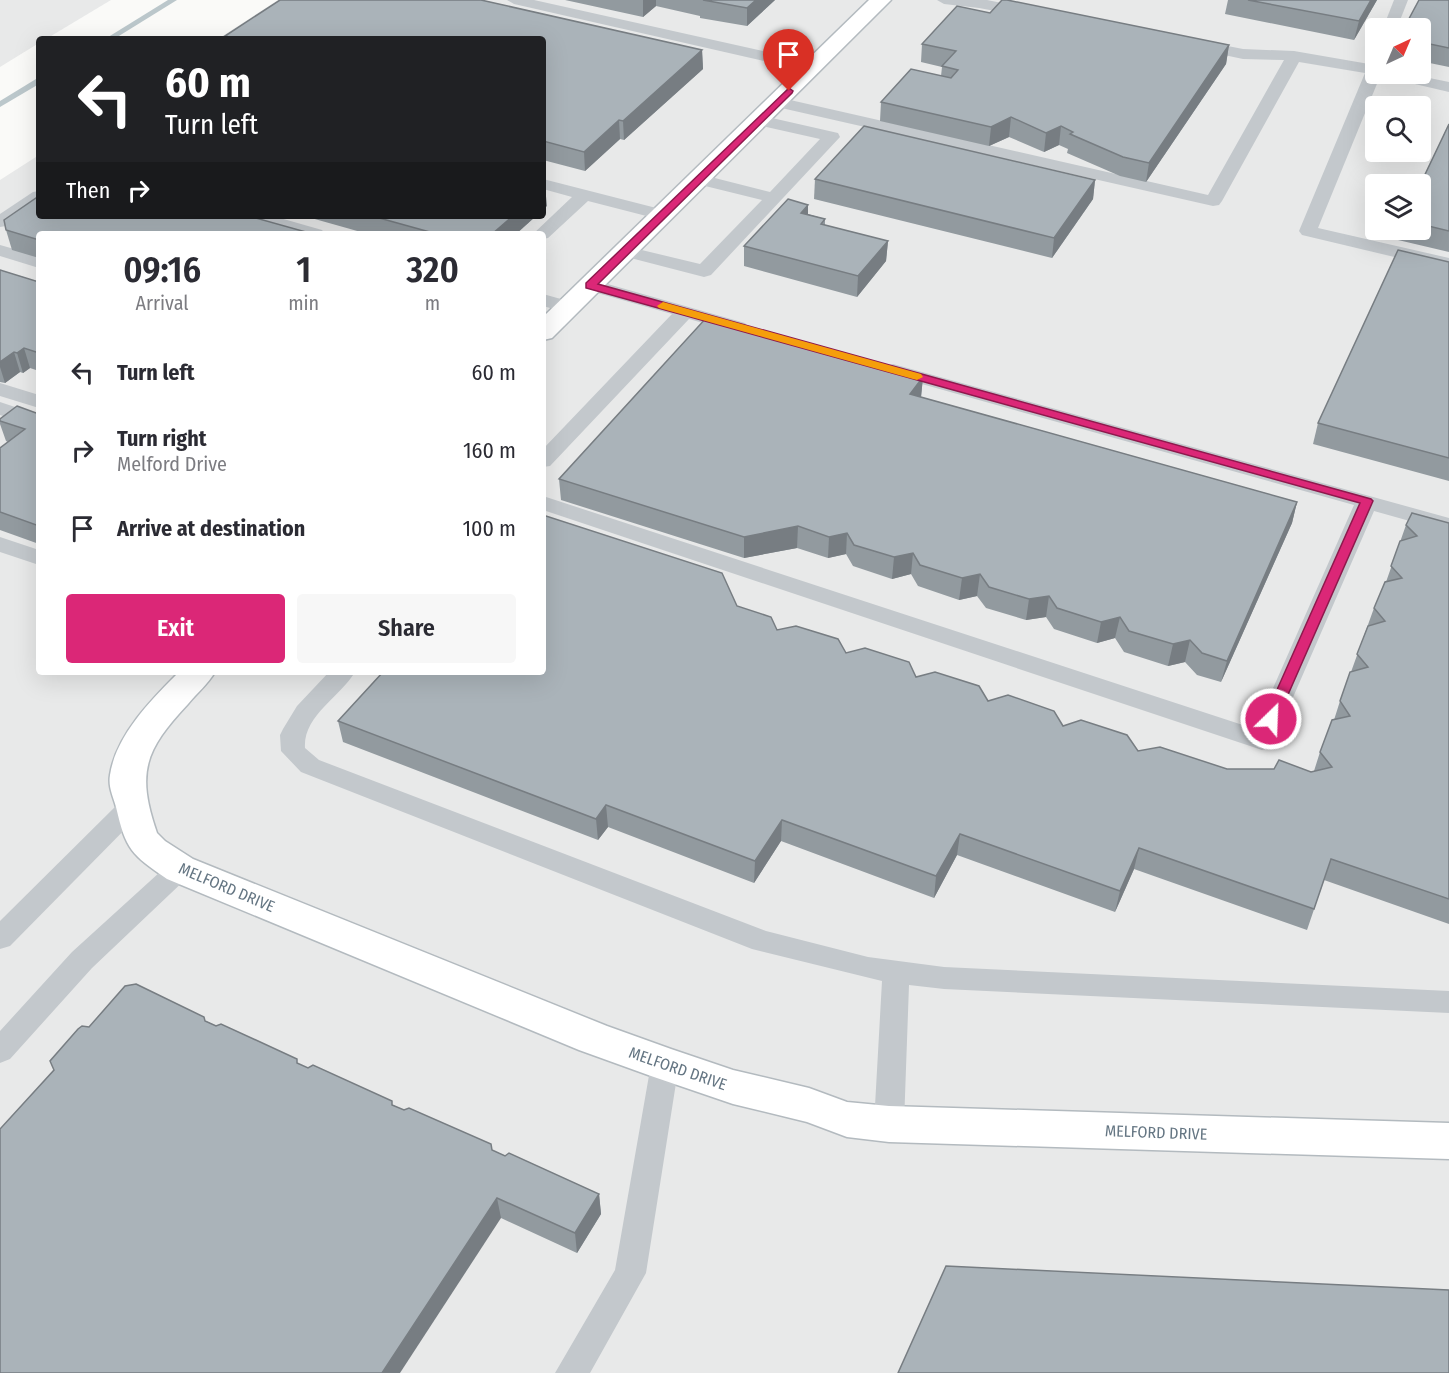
<!DOCTYPE html>
<html lang="en">
<head>
<meta charset="utf-8">
<style>
	body { margin:0; font-family:"Fira Sans Condensed",sans-serif; background:#f7f7f7; color:#2b2b33; height:100vh; display:flex; flex-direction:column; font-size:22px; white-space:nowrap }
	* { box-sizing:border-box; margin:0 }
	p { font-size:20px; color:#7c7c81 }
	.icon { flex:none; width:33px; height:33px; fill:none; stroke:currentColor; stroke-width:2; stroke-linecap:round; stroke-linejoin:round }
	.map { position:relative; flex:1; overflow:hidden }
	.side { position:absolute; left:36px; top:231px; width:510px; height:444px; display:flex; flex-direction:column; background:#fff; border-radius:6px; box-shadow:0 6px 24px #0002 }
	.side>* { flex:none }
	.guide { position:absolute; left:36px; top:36px; width:510px; height:183px; border-radius:6px; box-shadow:0 6px 24px #0002; background:#202124; color:#fff; overflow:hidden }
	.needle { width:39px; rotate:44deg }
	.fabs { position:absolute; left:1365px; top:18px; display:grid; gap:12px }
	.fabs a { display:grid; place-items:center; width:66px; height:66px; border-radius:6px; background:#fff; box-shadow:0 6px 24px #0002; font-size:30px }
	.pin { position:absolute; display:grid; place-items:center; width:51px; height:51px; color:#fff; margin:-62px -26px; border-radius:50% 50% 50% 0; rotate:-45deg; box-shadow:0 0 6px #0007 }
	.pin .icon { rotate:45deg }
	.me { position:absolute; width:66px; margin:-33px; rotate:24deg; stroke-linejoin:round; filter:drop-shadow(0 0 4px #0008) }
	.turn { display:flex; align-items:center; gap:21px; height:126px; padding:0 30px; font-size:27px }
	.turn .icon { width:78px; height:78px; stroke-width:2.5 }
	.turn b { display:block; font-size:42px; line-height:51px }
	.then { display:flex; align-items:center; height:57px; padding:0 30px; background:#0003; gap:12px; font-size:22px }
	.eta { display:flex; justify-content:space-evenly; align-items:center; height:102px; text-align:center }
	.eta b { font-size:36px; font-weight:600; line-height:42px }
	.cta { display:flex; gap:12px; margin-top:auto; padding:12px 30px }
	.cta a { flex:1; height:69px; border-radius:6px; background:#db2777; color:#fff; font-size:24px; font-weight:600; line-height:69px; text-align:center }
	.cta a+a { background:#f7f7f7; color:#2b2b33 }
	ul { padding:0; list-style:none }
	li { display:flex; align-items:center; gap:18px; height:78px; padding:0 30px }
	li div { flex:1 }
	li b { display:block; font-size:22px }
	li em { font-style:normal }
	.map>svg:first-child { display:block }
</style>
</head>
<body>
<div class="map">
<svg width="1449" height="1373" viewBox="0 0 1449 1373">
	<rect width="100%" height="100%" fill="#fafaf8"/>
	<g fill="#e8e9e9" fill-rule="evenodd">
		<polygon points="0,0 111,0 46,39 39,39 39,43 0,67"/>
		<path d="M278,0H1449V1373H0V180L39,155V216H543V39H218ZM1376,28H1420V74H1376ZM1376,106H1420V152H1376ZM1376,184H1420V230H1376ZM39,234H543V672H39Z"/>
	</g>
	<g fill="none" stroke-linecap="round" stroke-linejoin="round">
		<g fill="#bbc7cb" fill-rule="evenodd">
			<polygon points="168,0 177,0 114,39 105,39"/>
			<polygon points="36,79 39,79 39,84 0,107 0,101"/>
		</g>
		<defs>
			<g id="secondary">
				<polygon points="869,0 891,0 552,338 543,340 543,317"/>
				<path d="M179,672H215C208,684 197,693 188,704C145,750 136,772 157,833L165,841L193,859L607,1026L671,1049L733,1070L809,1088L847,1102L889,1106L1449,1123V1159L889,1142L847,1137L807,1122L733,1104L651,1076L579,1050L167,879C131,854 126,850 116,807C113,796 108,787 110,775C116,735 152,699 179,672Z"/>
			</g>
		</defs>
		<use href="#secondary" stroke="#b3babf" stroke-width="3"/>
		<g fill="#c3c8cc" fill-rule="evenodd">
			<polygon points="507,0 534,0 812,62 820,67 812,72 514,4"/>
			<polygon points="937,0 987,0 1032,9 1035,12 1027,17 979,8 944,4"/>
			<polygon points="1394,0 1408,0 1397,28 1383,28"/>
			<polygon points="1197,40 1243,49 1294,51 1369,64 1376,60 1376,74 1381,74 1318,228 1449,258 1449,270 1302,235 1299,231 1365,73 1299,62 1222,201 1219,205 1213,206 777,107 769,102 777,97 1208,195 1284,60 1243,59 1191,48 1189,45 1191,42"/>
			<polygon points="1383,74 1410,74 1449,82 1449,92 1385,77"/>
			<polygon points="759,115 838,133 840,137 711,275 704,277 619,255 616,251 619,247 625,246 700,264 762,200 693,183 690,179 693,175 699,174 770,192 820,139 753,124 751,120 753,116"/>
			<polygon points="543,179 668,211 671,215 668,219 662,220 588,201 548,238 543,239 543,234 533,234 572,197 543,189"/>
			<polygon points="39,191 39,204 6,226 0,227 0,214 33,192"/>
			<polygon points="245,216 273,216 322,230 325,234 296,234 248,220"/>
			<polygon points="0,245 39,256 39,268 0,256"/>
			<polygon points="590,279 745,323 748,327 745,331 738,333 689,319 550,466 543,467 543,449 672,314 583,289 581,285 583,281"/>
			<polygon points="543,294 575,303 578,307 575,311 568,313 543,306"/>
			<polygon points="893,364 1449,518 1449,532 1374,511 1274,741 1271,747 1262,750 543,510 543,496 1255,729 1354,505 886,374 883,370 886,366"/>
			<polygon points="0,383 39,395 39,408 0,396"/>
			<polygon points="0,402 39,415 39,428 0,415"/>
			<polygon points="0,537 39,550 39,565 0,552"/>
			<path d="M329,672H355C340,697 303,716 305,748L319,760L766,931L868,957L944,967L1449,991V1013L944,989L909,985L904,1124L900,1133L889,1137L878,1133L874,1124L882,981L752,949L301,772L281,751L280,735L283,729L297,706Z"/>
			<polygon points="133,796 142,798 146,805 142,812 10,946 0,949 0,921 124,798"/>
			<polygon points="180,859 189,862 193,869 189,876 92,968 10,1059 0,1063 0,1031 72,952 171,862"/>
			<polygon points="665,1052 675,1055 679,1064 646,1273 590,1373 555,1373 615,1270 651,1064 655,1055"/>
		</g>
		<use href="#secondary" fill="#fff" fill-rule="evenodd"/>
	</g>
	<g fill="#929a9f">
		<polygon points="280,0 481,0 702,50 703,69 624,140 620,139 585,171 543,160 543,39 225,39 225,36"/>
		<polygon points="565,0 775,0 747,26 700,18 700,16 656,6 643,17"/>
		<polygon points="1228,0 1377,0 1354,40 1225,14"/>
		<polygon points="1449,0 1449,67 1420,61 1420,28"/>
		<polygon points="990,13 1229,45 1226,64 1146,182 1120,176 1067,153 1068,149 1059,145 1044,152 1009,137 989,146 880,121 881,102 941,76 942,67 921,62 922,44"/>
		<polygon points="1449,124 1449,252 1398,240 1401,230 1420,230 1420,185"/>
		<polygon points="815,179 1095,180 1093,199 1052,258 814,199"/>
		<polygon points="808,214 825,219 825,225 888,241 886,261 857,297 744,266 744,246"/>
		<polygon points="304,216 536,216 516,234 368,234"/>
		<polygon points="6,230 39,234 39,258 12,250"/>
		<polygon points="1449,262 1449,481 1313,444 1318,423"/>
		<polygon points="0,270 39,282 39,371 30,368 23,373 20,372 5,383 0,382"/>
		<polygon points="923,377 921,397 1297,502 1292,523 1221,682 1197,675 1185,662 1168,666 1124,652 1115,638 1097,643 1054,629 1046,617 1026,620 986,608 977,596 959,600 918,586 911,574 892,579 853,566 846,554 828,558 797,548 744,558 561,500 559,479"/>
		<polygon points="39,414 39,544 0,530 0,448 8,442 6,441 0,424 0,419"/>
		<polygon points="1449,523 1449,924 1324,880 1307,930 1134,869 1115,912 957,855 934,898 781,841 754,883 608,827 598,840 343,742 338,721 737,606 777,630 1138,751 1227,769 1311,772 1314,771 1320,752 1334,720 1340,701 1351,672 1374,608 1386,582 1406,525"/>
		<polygon points="206,1021 299,1064 393,1105 492,1150 599,1194 601,1214 577,1253 501,1218 54,1070 50,1061 89,1027"/>
	</g>
	<g fill="#777d82">
		<polygon points="643,0 656,0 656,6 643,17"/>
		<polygon points="756,0 775,0 747,26 747,8"/>
		<polygon points="1371,0 1377,0 1354,40 1359,21"/>
		<polygon points="1229,45 1226,64 1146,182 1149,163"/>
		<polygon points="702,50 703,69 624,140 623,121"/>
		<polygon points="1011,117 1009,137 989,146 991,127"/>
		<polygon points="619,120 620,139 585,171 584,152"/>
		<polygon points="1061,126 1059,145 1044,152 1046,133"/>
		<polygon points="1095,180 1093,199 1052,258 1054,238"/>
		<polygon points="545,187 547,206 543,210 543,189"/>
		<polygon points="808,205 808,224 801,213"/>
		<polygon points="513,216 536,216 516,234 492,234"/>
		<polygon points="888,241 886,261 857,297 858,276"/>
		<polygon points="24,348 30,368 23,373 17,353"/>
		<polygon points="14,352 20,372 5,383 0,367 0,362"/>
		<polygon points="923,377 921,397 910,394"/>
		<polygon points="1297,502 1292,523 1221,682 1227,661"/>
		<polygon points="798,526 797,548 744,558 744,537"/>
		<polygon points="847,533 846,554 828,558 829,537"/>
		<polygon points="913,553 911,574 892,579 894,557"/>
		<polygon points="980,574 977,596 959,600 962,578"/>
		<polygon points="1049,596 1046,617 1026,620 1029,599"/>
		<polygon points="1120,617 1115,638 1097,643 1101,622"/>
		<polygon points="1190,640 1185,662 1168,666 1173,644"/>
		<polygon points="606,805 608,827 598,840 596,819"/>
		<polygon points="782,820 781,841 754,883 755,861"/>
		<polygon points="960,834 957,855 934,898 936,876"/>
		<polygon points="1139,848 1134,869 1115,912 1120,891"/>
		<polygon points="599,1194 601,1214 577,1253 575,1233"/>
		<polygon points="497,1198 501,1218 400,1373 382,1373"/>
	</g>
	<g fill="#aab3b9" stroke="#777d82" stroke-width="1.5">
		<polygon points="280,0 481,0 702,50 623,121 619,120 584,152 543,141 543,39 238,39 225,36"/>
		<polygon points="703,0 756,0 747,8"/>
		<polygon points="1002,0 1007,0 1229,45 1149,163 1123,157 1070,134 1073,132 1061,126 1046,133 1011,117 991,127 881,102 911,69 951,78 958,70 942,66 956,51 922,44 957,6 990,13"/>
		<polygon points="1248,0 1371,0 1359,21"/>
		<polygon points="1419,0 1449,0 1449,48 1420,42 1420,28 1404,28"/>
		<polygon points="1449,124 1449,231 1420,224 1420,185"/>
		<polygon points="864,126 1095,180 1054,238 815,179"/>
		<polygon points="39,196 39,216 249,216 313,234 39,234 39,240 6,230 4,220"/>
		<polygon points="788,199 808,205 801,213 825,219 821,224 888,241 858,276 744,246"/>
		<polygon points="372,216 513,216 492,234 437,234"/>
		<polygon points="1398,250 1449,262 1449,458 1318,423"/>
		<polygon points="0,270 39,282 39,353 24,348 17,353 14,352 0,362"/>
		<polygon points="707,317 923,377 910,394 1297,502 1227,661 1202,653 1190,640 1173,644 1129,631 1120,617 1101,622 1057,608 1049,596 1029,599 989,587 980,574 962,578 920,565 913,553 894,557 854,545 847,533 829,537 798,526 744,537 559,479"/>
		<polygon points="17,406 39,414 39,526 0,512 0,448 25,429 0,421 0,419"/>
		<polygon points="1412,513 1449,523 1449,899 1331,859 1314,909 1139,848 1120,891 960,834 936,876 782,820 755,861 606,805 596,819 338,721 383,672 543,672 543,515 722,573 737,606 771,617 777,630 796,626 838,639 846,653 865,648 909,662 916,677 935,672 979,686 988,701 1008,695 1054,711 1063,726 1081,720 1127,735 1138,751 1160,747 1227,769 1274,769 1279,760 1311,772 1332,767 1320,752 1332,720 1350,716 1340,701 1350,672 1368,667 1357,654 1368,626 1385,621 1374,608 1385,582 1402,578 1391,566 1400,541 1417,536 1406,525"/>
		<polygon points="136,984 204,1017 205,1021 216,1026 221,1024 297,1059 297,1063 308,1068 313,1065 392,1101 392,1105 404,1110 409,1108 491,1144 492,1150 505,1156 509,1153 599,1194 575,1233 497,1198 382,1373 0,1373 0,1129 54,1070 50,1061 78,1029 82,1026 89,1027 125,986"/>
		<polygon points="946,1266 1449,1290 1449,1373 898,1373"/>
	</g>
	<polygon fill="#db2777" stroke="#8e194d" stroke-width="1.5" points="789,88 793,91 792,93 598,284 1371,499 1373,501 1276,722 1266,722 1264,719 1360,503 586,288 586,283"/>
	<polygon fill="#f59e0b" points="663,302 921,374 923,377 917,380 913,379 659,308 657,306"/>
	<g text-anchor="middle" stroke-width="6" stroke-linejoin="round" paint-order="stroke">
		<g font-size="16" fill="#657683" stroke="#fff">
			<text transform="translate(227 887) rotate(23)" y="6">MELFORD DRIVE</text>
			<text transform="translate(678 1068) rotate(19)" y="6">MELFORD DRIVE</text>
			<text transform="translate(1156 1132) rotate(2)" y="6">MELFORD DRIVE</text>
		</g>
	</g>
</svg>
<div class="fabs">
<a><svg class="needle" viewBox="-14 -14 28 28"><path d="M0-13l5 13h-10z" fill="#e53935"/><path d="M0 13l5-13h-10z" fill="#7c7c81"/></svg></a>
<a><svg class="icon" aria-label="search" viewBox="0 0 24 24"><circle cx="10" cy="10" r="6"/><path d="M15 15l6 6"/></svg></a>
<a><svg class="icon" aria-label="layers" viewBox="0 0 24 24"><path d="M12 4l9 5-9 5-9-5zM3 14l9 5 9-5"/></svg></a>
</div>
<div class="pin" style="left:789px;top:91px;background:#d93025"><svg class="icon" aria-label="arrive" viewBox="0 0 24 24"><path d="M6 21V4h12l-3 4 3 4H6"/></svg></div>
<svg class="me" style="left:1271px;top:719px" viewBox="-20 -20 40 40"><circle r="17" fill="#db2777" stroke="#fff" stroke-width="3"/><path d="M0-11L8 9 0 5-8 9z" fill="#fff"/></svg>
<div class="guide">
<div class="turn"><svg class="icon" aria-label="left" viewBox="0 0 24 24"><path d="M17 20v-9H6M10 6l-5 5 5 5"/></svg><div><b>60 m</b>Turn left</div></div>
<div class="then">Then<svg class="icon" aria-label="right" viewBox="0 0 24 24"><path d="M7 20v-9h11M14 6l5 5-5 5"/></svg></div>
</div>
<section class="side">
<div class="eta">
<div><b>09:16</b><p>Arrival</p></div>
<div><b>1</b><p>min</p></div>
<div><b>320</b><p>m</p></div>
</div>
<ul>
<li><svg class="icon" aria-label="left" viewBox="0 0 24 24"><path d="M17 20v-9H6M10 6l-5 5 5 5"/></svg><div><b>Turn left</b></div><em>60 m</em></li>
<li><svg class="icon" aria-label="right" viewBox="0 0 24 24"><path d="M7 20v-9h11M14 6l5 5-5 5"/></svg><div><b>Turn right</b><p>Melford Drive</p></div><em>160 m</em></li>
<li><svg class="icon" aria-label="arrive" viewBox="0 0 24 24"><path d="M6 21V4h12l-3 4 3 4H6"/></svg><div><b>Arrive at destination</b></div><em>100 m</em></li>
</ul>
<div class="cta"><a>Exit</a><a>Share</a></div>
</section>
</div>
</body>
</html>
